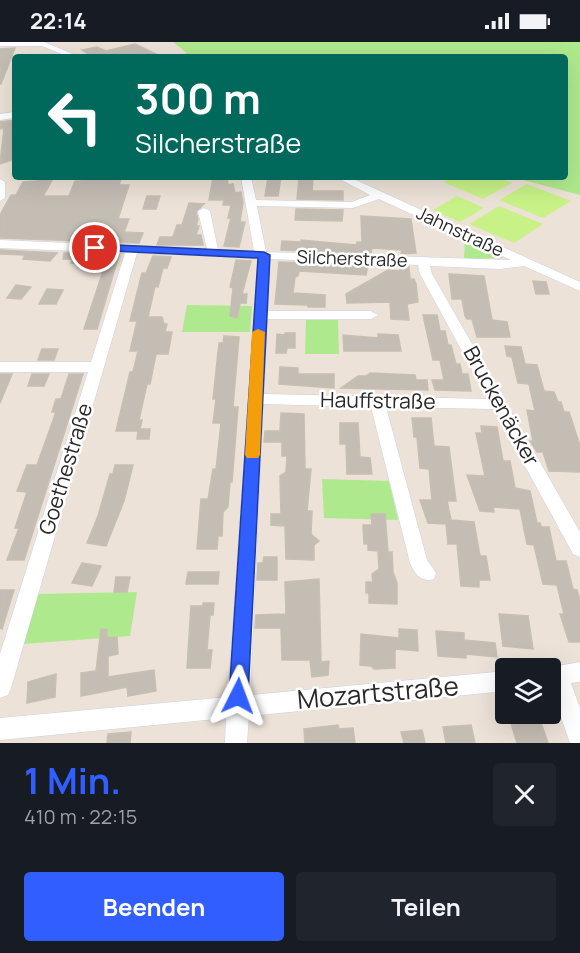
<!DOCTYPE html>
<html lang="de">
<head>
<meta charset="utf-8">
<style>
	body { margin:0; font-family:Manrope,sans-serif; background:#20242c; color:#f1f3f6; height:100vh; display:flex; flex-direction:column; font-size:22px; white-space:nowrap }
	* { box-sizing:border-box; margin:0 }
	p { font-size:20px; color:#9ea1a6 }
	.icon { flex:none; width:33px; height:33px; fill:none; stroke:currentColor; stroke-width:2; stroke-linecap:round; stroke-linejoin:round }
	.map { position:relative; height:701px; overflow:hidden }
	.details { display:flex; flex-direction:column; background:#171b24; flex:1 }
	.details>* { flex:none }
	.guide { position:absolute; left:12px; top:12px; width:556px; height:126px; border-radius:6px; box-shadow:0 6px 24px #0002; background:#00695c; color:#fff; overflow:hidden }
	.controls { position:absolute; left:495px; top:616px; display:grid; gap:12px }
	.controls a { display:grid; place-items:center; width:66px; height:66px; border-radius:6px; background:#171b24; box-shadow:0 6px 24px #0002; font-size:30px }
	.pin { position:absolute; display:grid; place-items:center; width:51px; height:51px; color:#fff; margin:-26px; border:3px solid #fff; border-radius:50%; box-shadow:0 2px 6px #0007 }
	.me { position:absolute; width:66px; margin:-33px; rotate:3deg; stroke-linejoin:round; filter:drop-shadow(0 0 4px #0008) }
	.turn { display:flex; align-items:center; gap:21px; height:126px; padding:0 24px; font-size:27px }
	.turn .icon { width:78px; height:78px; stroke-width:2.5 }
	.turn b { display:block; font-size:42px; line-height:51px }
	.round { display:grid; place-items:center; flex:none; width:63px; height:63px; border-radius:6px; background:#20242c }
	.overview { display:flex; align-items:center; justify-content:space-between; height:102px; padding:0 24px }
	h1 { font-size:36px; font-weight:700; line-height:45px; color:#315eff }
	.primary-button { display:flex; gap:12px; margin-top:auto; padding:12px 24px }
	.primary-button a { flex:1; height:69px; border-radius:6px; background:#315eff; color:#fff; font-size:24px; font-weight:700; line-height:69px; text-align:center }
	.primary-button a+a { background:#20242c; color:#f1f3f6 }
	.status { display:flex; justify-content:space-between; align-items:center; height:42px; padding:0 30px; background:#171b24; direction:ltr }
	.status svg { height:16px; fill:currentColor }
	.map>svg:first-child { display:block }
</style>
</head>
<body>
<div class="status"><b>22:14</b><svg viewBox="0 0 49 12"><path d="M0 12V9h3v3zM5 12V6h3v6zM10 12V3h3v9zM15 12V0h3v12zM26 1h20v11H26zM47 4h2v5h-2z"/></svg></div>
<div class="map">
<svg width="580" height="701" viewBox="0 0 580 701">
	<rect width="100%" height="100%" fill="#ece2d7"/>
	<g fill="#afe98d">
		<polygon points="173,0 580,0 580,153 512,135 566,135 566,15 174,15 187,11"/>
		<polygon points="465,198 500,213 503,216 464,217"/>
		<polygon points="187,263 252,264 250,290 182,290"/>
		<polygon points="306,278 338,278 339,312 305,312"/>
		<polygon points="322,437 389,439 398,478 324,476"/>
		<polygon points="137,550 130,594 22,602 37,552"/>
	</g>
	<g fill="#c8f287">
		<polygon points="453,135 497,135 512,141 483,157 443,140"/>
		<polygon points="527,142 571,159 543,176 499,158"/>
		<polygon points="457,154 484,166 460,180 433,168"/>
		<polygon points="499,164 543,182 514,201 469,182"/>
	</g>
	<g fill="#c3bdb4" stroke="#c7bfb1" stroke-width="1.5">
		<polygon points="135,2 162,15 94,15 82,8 97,5 106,9"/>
		<polygon points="15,6 1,42 0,42 0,7"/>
		<polygon points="15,78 15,117 0,122 4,86 0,87 0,80"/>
		<polygon points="39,135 54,135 43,154 69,154 75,139 81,139 82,135 122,135 119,143 129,143 118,177 129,177 124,190 143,191 139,201 0,196 0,173 11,153 16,153 23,140 36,139"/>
		<polygon points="213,135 227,135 228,143 233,142 235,151 241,150 243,161 240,180 245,180 239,205 224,204 231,176 228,176 231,163 223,163 224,158 209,158"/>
		<polygon points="268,135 281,135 278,154 265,154"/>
		<polygon points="299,136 313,137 312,149 343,149 343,158 297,157"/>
		<polygon points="147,154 160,154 156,167 143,167"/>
		<polygon points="189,161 204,162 196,170 198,178 196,184 199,184 196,193 201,193 203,203 157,203 160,195 173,195 177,183 182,183"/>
		<polygon points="296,167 343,168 342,179 295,178"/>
		<polygon points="361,174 411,177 416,211 401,212 402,208 372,206 371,211 281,208 282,199 301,200 301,198 356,203 357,200 362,200"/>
		<polygon points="0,208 57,211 50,219 23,217 25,213 0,212"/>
		<polygon points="64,211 119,213 97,287 84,287 104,226 71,221 73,217 63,217"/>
		<polygon points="153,214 171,215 167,226 163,226 158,245 155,244 148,275 162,275 164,282 167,282 165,290 172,290 168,312 156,312 150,342 147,342 139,378 142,378 140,387 150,387 149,397 137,397 138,389 116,389 130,330 133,330 138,309 130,309 137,279 130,279 142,231 146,231"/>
		<polygon points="236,218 251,219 242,252 247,252 246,261 240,261 237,276 230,274 233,246 230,245"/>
		<polygon points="279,220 368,223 366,233 299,229 298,234 295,235 293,251 325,253 325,265 308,265 308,263 275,262"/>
		<polygon points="400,225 409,225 410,237 414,237 416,242 418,260 407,262 409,278 391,277 390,260 347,261 346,252 388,228 400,229"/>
		<polygon points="449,232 484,234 492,278 507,280 510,295 477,295 472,277 467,277 465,274 462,257 452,257"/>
		<polygon points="533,239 546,240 549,252 536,252"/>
		<polygon points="16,243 31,245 21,257 7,256"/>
		<polygon points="47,247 63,248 56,262 39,262"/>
		<polygon points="423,273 437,273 440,289 445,289 448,303 451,303 456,322 460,322 462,332 468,332 471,349 435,348 432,338 444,338 440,318 433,318"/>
		<polygon points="285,291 295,291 295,306 287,306 286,311 276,311 277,292 285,293"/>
		<polygon points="378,292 398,293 401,309 344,309 343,293 378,296"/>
		<polygon points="224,294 239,295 233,365 238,365 232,440 230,440 228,465 223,470 222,494 218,494 217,507 197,507 201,457 208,457 213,427 216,427 221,381 213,381 216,357 213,357 219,301 223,301"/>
		<polygon points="505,304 521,305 525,322 537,323 544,349 554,350 558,360 561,360 564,370 569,370 580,404 580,430 549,429 543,410 537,410 530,399 533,399 527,368 535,369 529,342 518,341 512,315 507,314"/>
		<polygon points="42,307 58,307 54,318 38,318"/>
		<polygon points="280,325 298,326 298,332 334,332 334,346 279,342"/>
		<polygon points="370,331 415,333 416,338 427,338 428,348 341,346 358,334 366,334"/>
		<polygon points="0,332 12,332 0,361"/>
		<polygon points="32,332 49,332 44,344 28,344"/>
		<polygon points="69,332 83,332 24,518 7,518 19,486 15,486 27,450 17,449 27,423 37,423 56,370 52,370 56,357 61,357"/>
		<polygon points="281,371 304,372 305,427 311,427 307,469 312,469 311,492 319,499 314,503 314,518 286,517 285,484 271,483 271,472 281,472 280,434 286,430 287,414 282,414 282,400 264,400 265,389 280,389"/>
		<polygon points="412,376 431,376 434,404 449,405 456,459 447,459 451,478 474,480 480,514 486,514 490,538 479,538 479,545 461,544 457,502 448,502 446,482 428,481 420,458 432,458 429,427 420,426 417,395 414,395"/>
		<polygon points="340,381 358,381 360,415 370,416 372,432 347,432 346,402 340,402"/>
		<polygon points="481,384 497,385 503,419 510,419 515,446 530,449 537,481 540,481 541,485 549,485 556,519 566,519 573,547 577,548 580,558 580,600 569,600 560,572 564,572 557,543 543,542 534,503 527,502 520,467 493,465 494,470 480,469 467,433 485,434 476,391 482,391"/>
		<polygon points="115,423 133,423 124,459 106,504 87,501 98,474 110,432 113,432"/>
		<polygon points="371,472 385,472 388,510 392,510 393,530 397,541 397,562 369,561 369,551 366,551 366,540 373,540 372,532 379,527 378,509 368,508 368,502 364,502 363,483 372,483"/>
		<polygon points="264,515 277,515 277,538 257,538 258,521 263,521"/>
		<polygon points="82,521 101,524 92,544 72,541"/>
		<polygon points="188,530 219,530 218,542 186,542"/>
		<polygon points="116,535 130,535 127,550 114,550"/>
		<polygon points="319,537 321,620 329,619 328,633 312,635 310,618 282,618 281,586 255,586 256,573 286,572 285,540"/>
		<polygon points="0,548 14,548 2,587 0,586"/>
		<polygon points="203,561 214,561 213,573 210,573 207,608 212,608 210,626 187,626 191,564 203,564"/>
		<polygon points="499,572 528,574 533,607 503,604"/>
		<polygon points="101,587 107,588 107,596 117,595 118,612 108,614 108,635 154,628 156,649 128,654 127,645 81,654 81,631 96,629"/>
		<polygon points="399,587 417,588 418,609 395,607 395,626 374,627 371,624 360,623 361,592 399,596"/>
		<polygon points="436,589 464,591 464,598 495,601 497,615 466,612 466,616 438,614"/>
		<polygon points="56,632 55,655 27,661 28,640"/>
		<polygon points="538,672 548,701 517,701 509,675"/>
		<polygon points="338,683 339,687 353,686 355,701 305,701 304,687"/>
		<polygon points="471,683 475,701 446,701 443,685"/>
		<polygon points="422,688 425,701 404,701 401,690"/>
		<polygon points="131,690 130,701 107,701 108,692"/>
	</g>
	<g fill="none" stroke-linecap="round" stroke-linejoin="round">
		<defs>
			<g id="minor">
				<polygon points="0,0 44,0 80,15 69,15 42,4 0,4"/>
				<polygon points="15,70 15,76 0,78 0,72"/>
				<path d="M241,135H251L256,158L352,160L370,153L336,135H349L580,240V249L524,224L500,227L430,224L432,232L580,490V515L573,512L494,367L386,365L427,518L436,531L434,537C421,541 415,532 410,521L371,365L263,362L250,653L506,629V649L249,674L247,701H225L226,676L0,698V676L228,655L258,216L137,211L11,646L8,653L0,656V612L88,330H0V320H91L125,211L0,206V198L207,207L198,169L204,166L210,169L218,208L254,209ZM379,157L511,218L266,210L257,164L353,166ZM270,217L418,223L420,232L488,357L264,352L267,277H371L378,273L371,269H267Z"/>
				<polygon points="0,137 5,140 5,156 0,159"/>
				<polygon points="580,620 580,640 571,641 580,666 580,701 570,701 550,644 550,627 542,627"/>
			</g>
		</defs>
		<use href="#minor" stroke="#ccd1e3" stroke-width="1"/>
		<use href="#minor" fill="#fff" fill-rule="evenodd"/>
	</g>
	<polygon fill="#315eff" stroke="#203da6" stroke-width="1.5" points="95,202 264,210 270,213 248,654 245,661 238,664 232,661 229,654 258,216 91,208 91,203"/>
	<polygon fill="#f59e0b" points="258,287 265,290 260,413 258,416 247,416 245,413 252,290"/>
	<g text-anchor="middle" stroke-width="5" stroke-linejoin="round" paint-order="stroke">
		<g font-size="18" fill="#282828" stroke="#fff">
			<text transform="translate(460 190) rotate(25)" y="6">Jahnstraße</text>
			<text transform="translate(352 217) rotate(2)" y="6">Silcherstraße</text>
		</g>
		<g font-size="21" fill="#282828" stroke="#fff">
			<text transform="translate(378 359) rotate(1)" y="7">Hauffstraße</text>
			<text transform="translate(501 364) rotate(61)" y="7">Bruckenäcker</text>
			<text transform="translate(66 427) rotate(-73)" y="7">Goethestraße</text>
		</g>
		<g font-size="26" fill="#282828" stroke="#fff">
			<text transform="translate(378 651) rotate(-5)" y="9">Mozartstraße</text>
		</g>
	</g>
</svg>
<div class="controls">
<a><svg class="icon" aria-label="layers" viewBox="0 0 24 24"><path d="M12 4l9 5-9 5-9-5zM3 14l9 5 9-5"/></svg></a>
</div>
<div class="pin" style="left:95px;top:206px;background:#d93025"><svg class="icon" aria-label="arrive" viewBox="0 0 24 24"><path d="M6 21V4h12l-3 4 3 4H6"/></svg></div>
<svg class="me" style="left:238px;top:654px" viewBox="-20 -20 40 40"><path d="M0-17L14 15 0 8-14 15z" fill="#315eff" stroke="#fff" stroke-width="4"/></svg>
<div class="guide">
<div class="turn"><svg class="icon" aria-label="left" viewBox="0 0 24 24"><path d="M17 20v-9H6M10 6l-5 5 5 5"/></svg><div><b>300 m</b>Silcherstraße</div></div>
</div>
</div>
<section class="details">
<div class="overview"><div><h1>1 Min.</h1><p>410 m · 22:15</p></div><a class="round"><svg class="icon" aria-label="close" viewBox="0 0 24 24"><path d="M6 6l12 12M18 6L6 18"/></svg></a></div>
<div class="primary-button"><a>Beenden</a><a>Teilen</a></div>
</section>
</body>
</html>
